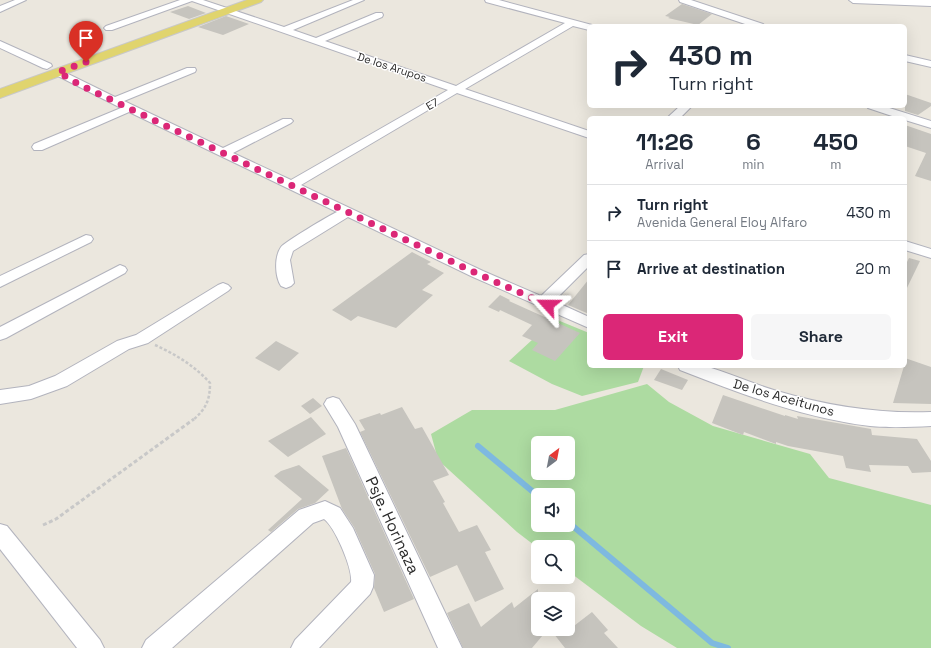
<!DOCTYPE html>
<html lang="en">
<head>
<meta charset="utf-8">
<style>
	body { margin:0; font-family:"Space Grotesk",sans-serif; background:#f6f6f7; color:#1f2937; height:100vh; display:flex; flex-direction:column; font-size:15px; white-space:nowrap }
	* { box-sizing:border-box; margin:0 }
	p { font-size:13px; color:#747a83 }
	.icon { flex:none; width:22px; height:22px; fill:none; stroke:currentColor; stroke-width:2; stroke-linecap:round; stroke-linejoin:round }
	.map { position:relative; flex:1; overflow:hidden }
	.sheet { position:absolute; left:587px; top:116px; width:320px; height:252px; display:flex; flex-direction:column; background:#fff; border-radius:6px; box-shadow:0 4px 16px #0002 }
	.sheet>* { flex:none }
	.hud { position:absolute; left:587px; top:24px; width:320px; height:84px; border-radius:6px; box-shadow:0 4px 16px #0002; background:#fff; color:#1f2937; overflow:hidden }
	.needle { width:26px; rotate:32deg }
	.fabs { position:absolute; left:531px; top:436px; display:grid; gap:8px }
	.fabs a { display:grid; place-items:center; width:44px; height:44px; border-radius:6px; background:#fff; box-shadow:0 4px 16px #0002; font-size:20px }
	.pin { position:absolute; display:grid; place-items:center; width:34px; height:34px; color:#fff; margin:-41px -17px; border-radius:50% 50% 50% 0; rotate:-45deg; box-shadow:0 0 4px #0007 }
	.pin .icon { rotate:45deg }
	.me { position:absolute; width:44px; margin:-22px; rotate:294deg; stroke-linejoin:round; filter:drop-shadow(0 0 3px #0008) }
	.turn { display:flex; align-items:center; gap:14px; height:84px; padding:0 16px; font-size:18px }
	.turn .icon { width:52px; height:52px; stroke-width:2.5 }
	.turn b { display:block; font-size:28px; line-height:34px }
	.eta { display:flex; justify-content:space-evenly; align-items:center; height:68px; text-align:center }
	.eta b { font-size:24px; font-weight:700; line-height:28px }
	.button { display:flex; gap:8px; margin-top:auto; padding:8px 16px }
	.button a { flex:1; height:46px; border-radius:6px; background:#db2777; color:#fff; font-size:16px; font-weight:700; line-height:46px; text-align:center }
	.button a+a { background:#f6f6f7; color:#1f2937 }
	ul { padding:0; list-style:none }
	li { display:flex; align-items:center; gap:12px; height:56px; padding:0 16px; border-top:1px solid #e0e1e3 }
	li div { flex:1 }
	li b { display:block; font-size:15px }
	li em { font-style:normal }
	.map>svg:first-child { display:block }
</style>
</head>
<body>
<div class="map">
<svg width="931" height="648" viewBox="0 0 931 648">
	<rect width="100%" height="100%" fill="#ebe7de"/>
	<g fill="#addba1" fill-rule="evenodd">
		<polygon points="555,319 589,333 589,366 644,366 638,382 582,396 552,384 509,361"/>
		<path d="M647,384L669,402L713,426L810,454L829,478L931,505V648H677L641,626L568,571V547H538V548L517,532L438,460L431,434L472,410H555ZM538,443H568V473H538ZM538,495H568V525H538Z"/>
	</g>
	<g fill="none" stroke-linecap="round" stroke-linejoin="round">
		<g stroke="#7eb9e0" stroke-width="6">
			<polyline points="478,446 538,496"/>
			<polyline points="568,522 712,643 728,648"/>
		</g>
	</g>
	<g fill="#c6c4be">
		<polygon points="682,4 712,14 698,25 668,18 670,17 665,16"/>
		<polygon points="188,6 206,13 189,19 170,12"/>
		<polygon points="226,16 249,24 223,35 198,27"/>
		<polygon points="905,94 931,103 931,106 918,115 905,111"/>
		<polygon points="905,125 931,134 931,181 915,176 926,153 905,146"/>
		<polygon points="412,252 431,262 427,264 444,273 422,290 433,295 396,328 358,316 351,321 332,310"/>
		<polygon points="909,258 920,261 905,292 905,266"/>
		<polygon points="589,279 589,314 568,305"/>
		<polygon points="500,295 510,300 509,301 580,333 555,361 532,350 538,343 522,336 532,325 500,310 499,312 488,307"/>
		<polygon points="276,341 299,353 279,371 255,358"/>
		<polygon points="905,358 931,367 931,404 893,403 904,366 905,366"/>
		<polygon points="661,369 688,380 682,390 654,380"/>
		<polygon points="723,395 785,416 785,415 798,419 797,416 871,429 872,435 917,439 931,461 931,472 912,473 908,466 869,465 871,472 846,468 843,456 788,446 776,442 776,444 744,432 743,435 712,423"/>
		<polygon points="313,398 322,406 310,414 301,406"/>
		<polygon points="402,407 415,429 422,427 449,475 433,481 445,502 443,503 459,532 477,525 491,550 485,552 504,589 475,602 457,565 430,577 360,432 365,430 359,420 380,413 381,415"/>
		<polygon points="311,417 326,434 288,457 268,441"/>
		<polygon points="346,448 414,599 384,612 374,588 375,574 354,527 342,509 322,456"/>
		<polygon points="299,465 329,490 315,503 298,509 271,532 268,530 302,499 274,476 281,471"/>
		<polygon points="538,589 538,629 548,629 532,648 463,648 447,613 469,603 481,627 512,602 514,608"/>
		<polygon points="592,612 608,630 604,633 618,648 565,648 550,629 570,629"/>
	</g>
	<g fill="none" stroke-linecap="round" stroke-linejoin="round">
		<defs>
			<g id="minor">
				<polygon points="15,0 26,0 0,12 0,6"/>
				<path d="M180,0H203L284,27L353,0H364L293,30L316,38L376,13H382L383,15L382,17L325,41L456,86L565,23L486,2L485,0H499L592,25L589,26V30L573,26L465,89L589,131V138L457,93L301,185L483,271L541,296L584,255L589,254V266L557,298L556,302L589,317V328L473,277L348,217L293,251L290,260L294,283L291,286L286,288L281,286C275,277 274,257 281,247C285,242 328,216 337,212L129,112L42,150H34L32,147L34,144L121,108L54,74L53,72L58,69L115,97L187,68H195L196,70L195,72L124,101L223,148L283,119H291L293,121L291,123L233,153L291,180L448,90L192,1L112,30H106L104,28L106,26Z"/>
				<polygon points="679,0 691,0 763,24 765,26 751,26 680,2"/>
				<polygon points="849,0 931,0 931,6 853,3"/>
				<polygon points="0,41 51,64 52,66 47,69 43,68 0,48"/>
				<polygon points="905,55 931,61 931,67 905,61"/>
				<polygon points="680,106 692,106 680,118 667,118"/>
				<polygon points="867,106 883,106 931,121 931,128 905,120 905,118 898,118 868,108"/>
				<polygon points="86,235 91,236 93,239 91,242 0,287 0,276"/>
				<polygon points="905,241 931,249 931,258 905,250"/>
				<polygon points="120,265 125,267 127,270 125,273 6,338 0,340 0,327"/>
				<polygon points="223,283 228,285 231,288 228,291 148,343 129,349 67,386 31,399 0,404 0,390 29,386 55,376 117,341 136,335 218,285"/>
				<path d="M678,366C686,366 697,364 705,366C729,373 753,384 777,391C828,406 878,414 931,412V426C911,427 890,428 870,426C804,418 741,394 680,370Z"/>
				<polygon points="333,397 339,399 355,424 462,648 438,648 338,427 324,404 327,399"/>
				<path d="M325,501L340,508L353,528L374,575L373,587L370,594L319,648H291L295,640L351,582C353,569 335,527 324,519L313,523L172,648H142L146,640L299,510Z"/>
				<polygon points="0,524 7,526 100,640 104,648 77,648 0,549"/>
			</g>
			<polygon id="major" points="247,0 263,0 261,2 0,98 0,89"/>
		</defs>
		<use href="#minor" stroke="#b2b3bd" stroke-width="2"/>
		<use href="#major" stroke="#c8c8c8" stroke-width="2"/>
		<path stroke="#c8c8c8" stroke-width="2.5" stroke-dasharray="3 2" stroke-linecap="butt" d="M155,345C175,354 195,366 210,383C210,400 206,409 193,420"/>
		<polyline stroke="#c8c8c8" stroke-width="3" stroke-dasharray="4 2.5" stroke-linecap="butt" points="43,525 56,519 194,419"/>
		<use href="#minor" fill="#fff" fill-rule="evenodd"/>
		<use href="#major" fill="#e0d46e" fill-rule="evenodd"/>
	</g>
	<g fill="none" stroke-linecap="round" stroke-linejoin="round">
		<polyline stroke="#db2777" stroke-width="7" stroke-dasharray="0 12.6" points="86,62 58,72 80,85 478,274 548,305"/>
	</g>
	<g text-anchor="middle" stroke-width="3" stroke-linejoin="round" paint-order="stroke">
		<g font-size="11" fill="#2b2b2b" stroke="#fff">
			<text transform="translate(392 67) rotate(18)" y="4">De los Arupos</text>
			<text transform="translate(432 104) rotate(-30)" y="4">E7</text>
		</g>
		<g font-size="13" fill="#2b2b2b" stroke="#fff">
			<text transform="translate(784 397) rotate(16)" y="5">De los Aceitunos</text>
		</g>
		<g font-size="16" fill="#2b2b2b" stroke="#fff">
			<text transform="translate(393 525) rotate(65)" y="6">Psje. Horinaza</text>
		</g>
	</g>
</svg>
<div class="fabs">
<a><svg class="needle" viewBox="-14 -14 28 28"><path d="M0-13l5 13h-10z" fill="#e53935"/><path d="M0 13l5-13h-10z" fill="#747a83"/></svg></a>
<a><svg class="icon" aria-label="sound" viewBox="0 0 24 24"><path d="M4 9h4l5-4v14l-5-4H4zM17 9q2 3 0 6"/></svg></a>
<a><svg class="icon" aria-label="search" viewBox="0 0 24 24"><circle cx="10" cy="10" r="6"/><path d="M15 15l6 6"/></svg></a>
<a><svg class="icon" aria-label="layers" viewBox="0 0 24 24"><path d="M12 4l9 5-9 5-9-5zM3 14l9 5 9-5"/></svg></a>
</div>
<div class="pin" style="left:86px;top:62px;background:#d93025"><svg class="icon" aria-label="arrive" viewBox="0 0 24 24"><path d="M6 21V4h12l-3 4 3 4H6"/></svg></div>
<svg class="me" style="left:548px;top:305px" viewBox="-20 -20 40 40"><path d="M0-17L14 15 0 8-14 15z" fill="#db2777" stroke="#fff" stroke-width="4"/></svg>
<div class="hud">
<div class="turn"><svg class="icon" aria-label="right" viewBox="0 0 24 24"><path d="M7 20v-9h11M14 6l5 5-5 5"/></svg><div><b>430 m</b>Turn right</div></div>
</div>
<section class="sheet">
<div class="eta">
<div><b>11:26</b><p>Arrival</p></div>
<div><b>6</b><p>min</p></div>
<div><b>450</b><p>m</p></div>
</div>
<ul>
<li><svg class="icon" aria-label="right" viewBox="0 0 24 24"><path d="M7 20v-9h11M14 6l5 5-5 5"/></svg><div><b>Turn right</b><p>Avenida General Eloy Alfaro</p></div><em>430 m</em></li>
<li><svg class="icon" aria-label="arrive" viewBox="0 0 24 24"><path d="M6 21V4h12l-3 4 3 4H6"/></svg><div><b>Arrive at destination</b></div><em>20 m</em></li>
</ul>
<div class="button"><a>Exit</a><a>Share</a></div>
</section>
</div>
</body>
</html>
